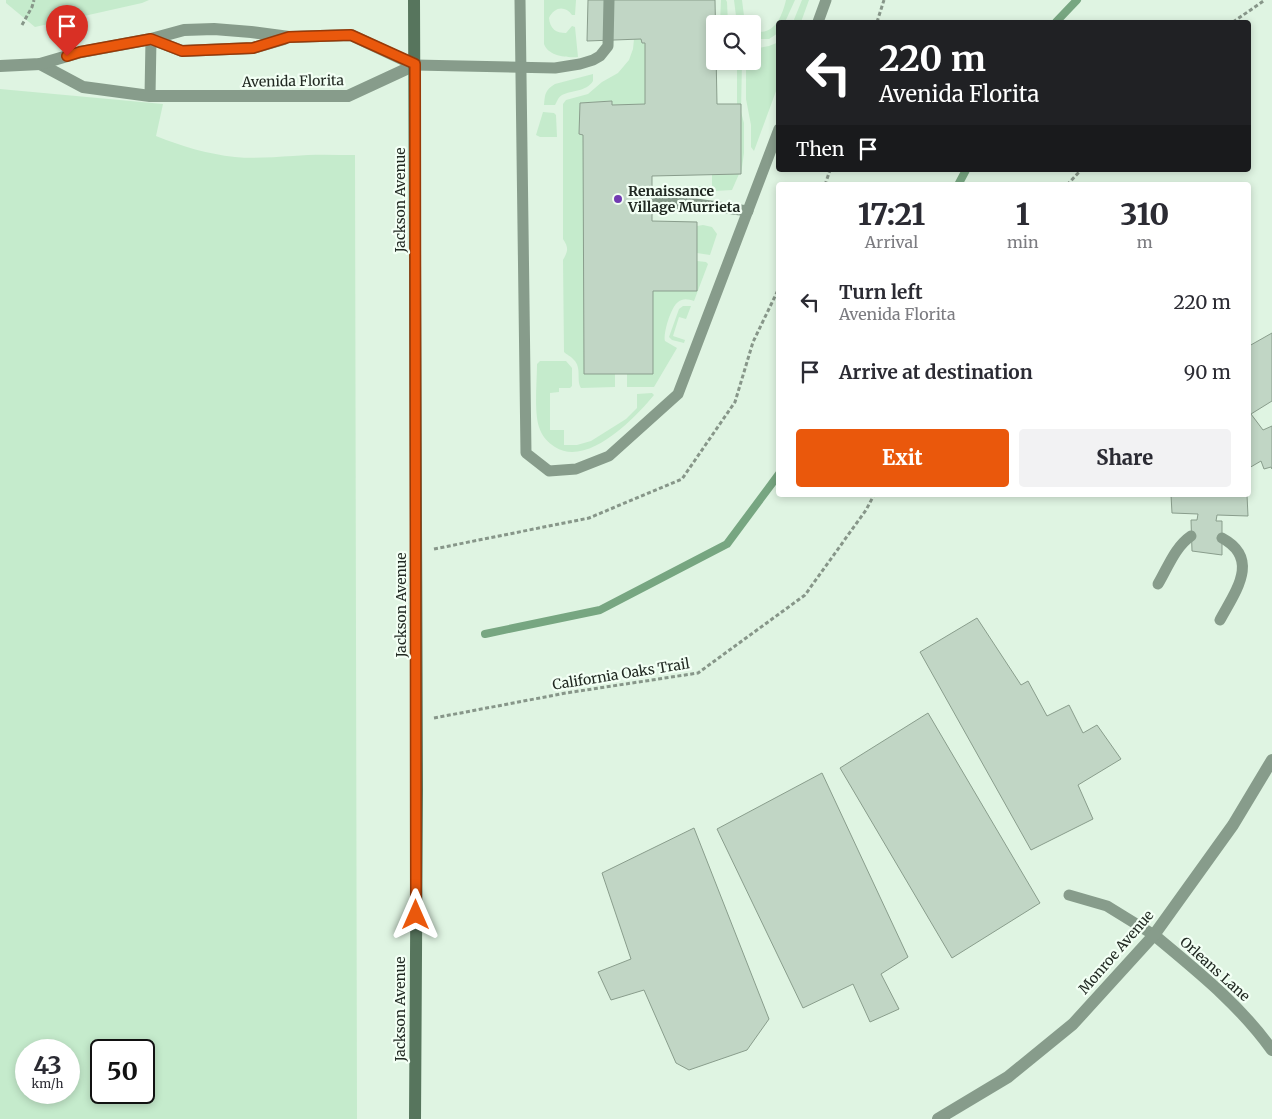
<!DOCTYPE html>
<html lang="en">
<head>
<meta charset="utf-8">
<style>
	body { margin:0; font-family:Merriweather,serif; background:#f2f2f3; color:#2b2b33; height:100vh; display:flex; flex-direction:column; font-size:19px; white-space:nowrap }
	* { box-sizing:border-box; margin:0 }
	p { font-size:16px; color:#7c7c81 }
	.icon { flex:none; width:28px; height:28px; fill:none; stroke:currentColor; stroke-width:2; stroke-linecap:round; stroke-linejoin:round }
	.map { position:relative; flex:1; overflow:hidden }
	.details { position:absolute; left:776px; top:182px; width:475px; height:315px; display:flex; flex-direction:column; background:#fff; border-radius:5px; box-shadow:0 2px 8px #0003 }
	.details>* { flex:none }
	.top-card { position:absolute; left:776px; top:20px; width:475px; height:152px; border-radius:5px; box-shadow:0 2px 8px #0003; background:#202124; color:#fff; overflow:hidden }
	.fabs { position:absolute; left:706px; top:15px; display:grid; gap:10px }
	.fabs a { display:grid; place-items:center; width:55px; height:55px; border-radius:5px; background:#fff; box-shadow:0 2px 8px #0003; font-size:25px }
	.speed { position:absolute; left:15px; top:1039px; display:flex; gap:10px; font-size:25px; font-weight:700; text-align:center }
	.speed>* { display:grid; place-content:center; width:65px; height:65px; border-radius:50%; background:#fff; box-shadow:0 2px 8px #0003; line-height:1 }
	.speed small { font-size:12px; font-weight:400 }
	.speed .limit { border:2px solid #111; border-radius:8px; background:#fff; color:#111 }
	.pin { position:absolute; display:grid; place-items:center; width:42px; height:42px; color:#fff; margin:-51px -21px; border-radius:50% 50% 50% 0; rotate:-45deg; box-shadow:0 0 5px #0007 }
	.pin .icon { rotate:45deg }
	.me { position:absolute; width:55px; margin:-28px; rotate:0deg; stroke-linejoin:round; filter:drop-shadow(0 0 4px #0008) }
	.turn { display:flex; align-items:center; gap:18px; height:105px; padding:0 20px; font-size:22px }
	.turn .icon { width:65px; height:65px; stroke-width:2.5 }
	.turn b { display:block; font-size:35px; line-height:42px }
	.then { display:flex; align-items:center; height:48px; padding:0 20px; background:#0003; gap:10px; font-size:19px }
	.eta { display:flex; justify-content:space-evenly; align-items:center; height:85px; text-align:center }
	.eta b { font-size:30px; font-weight:800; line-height:35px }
	.action { display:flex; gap:10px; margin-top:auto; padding:10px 20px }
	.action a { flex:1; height:58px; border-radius:5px; background:#ea580c; color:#fff; font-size:20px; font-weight:800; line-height:58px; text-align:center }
	.action a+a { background:#f2f2f3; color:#2b2b33 }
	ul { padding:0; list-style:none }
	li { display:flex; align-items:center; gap:15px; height:70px; padding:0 20px }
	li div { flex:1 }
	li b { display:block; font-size:19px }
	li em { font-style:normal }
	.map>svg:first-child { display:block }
</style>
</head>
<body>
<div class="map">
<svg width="1272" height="1119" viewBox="0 0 1272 1119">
	<rect width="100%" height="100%" fill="#dff4e2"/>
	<g fill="#c5ebcc" fill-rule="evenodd">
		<polygon points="6,0 149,0 142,3 35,27 6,3"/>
		<path d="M544,0H576L575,15H572C565,5 554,7 549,18C550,29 556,33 566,33L572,26L575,27L578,57C567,58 548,56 544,44Z"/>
		<polygon points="721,0 726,0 727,2 728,24 720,24"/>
		<polygon points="734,0 742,0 745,24 737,24"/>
		<path d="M786,0H795L785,22H779L778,33L769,39H753V30C773,38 782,17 786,0Z"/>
		<polygon points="802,0 809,0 801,22 793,22"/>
		<path d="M634,39H641L642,43H645V104L612,105V101L580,103L579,134L583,135L584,374H615V387L581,388C576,380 582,368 574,360C571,356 567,355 564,352L563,260C568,251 569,248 563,239V104L566,100L588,94L602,82L618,73L629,60L633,49Z"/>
		<polygon points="779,42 779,83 754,151 751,147 751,125 746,99 746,61 752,61 753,49 769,46"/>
		<polygon points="737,61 742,61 741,112 744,123 744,153 741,174 741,104 737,104"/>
		<path d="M593,74V81C586,92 572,90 562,95C558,97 557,102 555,105H544C545,94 545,90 555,84Z"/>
		<path d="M0,89L163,104L156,136C181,146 207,154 235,157C254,159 273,157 293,156C313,154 334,155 355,155L357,1119H0ZM26,1050H69V1092H26ZM101,1050H144V1092H101Z"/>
		<polygon points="543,112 554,113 556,115 557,137 540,137 536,135"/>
		<polygon points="712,174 739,174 732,190 697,192 696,186 712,186"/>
		<polygon points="703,225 712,227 717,234 710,255 697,253 697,226"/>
		<path d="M697,261L706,262L708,264L694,301C688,299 683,298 678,302C671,307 663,333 665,341L677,348L654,387H627V374L653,291H697Z"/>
		<polygon points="683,306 691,306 686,319 679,317 673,336 685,340 684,343 672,340 669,337 679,309"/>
		<path d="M540,361H566L572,368V386L570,388H559V392L550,393V430H564V445H577L591,441L626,419L637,408V394L652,393L654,395C635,418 587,468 555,447C547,442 542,436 539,427C534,411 537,381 537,364Z"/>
	</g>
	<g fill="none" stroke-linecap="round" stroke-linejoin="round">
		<g stroke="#77a681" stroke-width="8">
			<polyline points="1056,22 1077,0"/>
			<polyline points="958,185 966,170"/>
			<polyline points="485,634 600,610 727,544 779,474"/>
		</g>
	</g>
	<g fill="#c1d6c5" stroke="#899d8c">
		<polygon points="588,0 715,0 717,104 741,104 741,174 652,176 652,221 697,222 697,291 653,291 653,374 584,374 583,135 579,134 580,103 612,101 612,105 645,104 645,43 642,43 641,39 587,41"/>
		<polygon points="1272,333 1272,401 1251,414 1263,430 1272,426 1272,469 1271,467 1264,469 1261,461 1249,468 1249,346"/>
		<polygon points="1171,495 1247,495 1248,516 1217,515 1216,521 1222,521 1222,555 1192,551 1191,520 1197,520 1198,514 1172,513"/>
		<polygon points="977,618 1021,685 1028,681 1047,716 1069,705 1083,733 1097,725 1121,759 1078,785 1093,819 1031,850 920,652"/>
		<polygon points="928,713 1040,903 952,958 840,768"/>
		<polygon points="822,773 908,957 881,974 899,1009 870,1022 853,984 803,1008 717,829"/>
		<polygon points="694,828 769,1019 747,1050 689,1070 676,1063 644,990 611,1000 598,972 631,959 602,873"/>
	</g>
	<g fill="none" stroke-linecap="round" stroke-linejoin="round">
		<g stroke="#879689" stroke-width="3" stroke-dasharray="4 2.5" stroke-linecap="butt">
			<polyline points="877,22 884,0"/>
			<polyline points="1233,22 1265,0"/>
			<polyline points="22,25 32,7 34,0"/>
			<polyline points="825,185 830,170"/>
			<polyline points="1067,185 1081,170"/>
			<polyline points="434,549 589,518 682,479 735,402 753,342 779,288"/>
			<polyline points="434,718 566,693 698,673 805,595 866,510 874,495"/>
		</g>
		<g stroke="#879c8b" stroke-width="11">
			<polyline points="520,0 526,453 549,471 576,469 609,456 678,394 779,129"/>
			<polyline points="818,22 826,0"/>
			<polyline points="415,65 555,68 580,64 593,60 600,56 608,46 609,0"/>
			<polyline points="150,96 151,39"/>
			<polyline points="656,203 696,204 748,211"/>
			<path d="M1158,584C1168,567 1175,547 1191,536"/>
			<path d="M1220,620C1235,592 1261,559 1222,538"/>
			<polyline points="1069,895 1107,906 1154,935"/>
		</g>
		<g stroke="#879c8b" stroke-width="12">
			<polyline points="151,39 182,51 253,48 284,39"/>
			<polyline points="40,64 83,87 150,96 348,96 415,65"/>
			<polyline points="0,66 40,64 81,52 151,39 184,30 214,29 251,32 289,37 351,35 415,65"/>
			<path d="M1154,935C1197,971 1239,1004 1272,1050"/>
			<polyline points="938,1119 1008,1077 1073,1024 1154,935 1233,825 1272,760"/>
		</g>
		<polyline stroke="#57755d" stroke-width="12" points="414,0 417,789 415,1119"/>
	</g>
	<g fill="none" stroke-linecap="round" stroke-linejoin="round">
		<defs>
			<polyline id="route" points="67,56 80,52 151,39 182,51 253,48 289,37 351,35 415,64 416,915"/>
		</defs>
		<use href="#route" stroke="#983908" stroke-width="12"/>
		<use href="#route" stroke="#ea580c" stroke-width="9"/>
	</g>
	<circle fill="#723bb2" stroke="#f2fff4" stroke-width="2" cx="618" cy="199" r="5"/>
	<g text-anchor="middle" stroke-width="4.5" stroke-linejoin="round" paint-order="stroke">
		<g font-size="14" fill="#212922" stroke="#f2fff4">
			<text transform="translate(293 81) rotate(-1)" y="5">Avenida Florita</text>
			<text transform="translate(400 200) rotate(-90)" y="5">Jackson Avenue</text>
			<text transform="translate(401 605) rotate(-90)" y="5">Jackson Avenue</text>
			<text transform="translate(621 674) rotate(-9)" y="5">California Oaks Trail</text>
			<text transform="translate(1116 952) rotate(-49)" y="5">Monroe Avenue</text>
			<text transform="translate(1215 969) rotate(42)" y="5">Orleans Lane</text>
			<text transform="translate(400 1009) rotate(-90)" y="5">Jackson Avenue</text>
		</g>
		<g font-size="14" font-weight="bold" fill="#212922" stroke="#f2fff4" text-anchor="start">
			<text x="628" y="196">Renaissance<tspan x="628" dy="16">Village Murrieta</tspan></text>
		</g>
	</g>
</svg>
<div class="fabs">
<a><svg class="icon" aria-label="search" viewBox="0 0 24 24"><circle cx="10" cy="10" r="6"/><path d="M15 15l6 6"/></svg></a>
</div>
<div class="speed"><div>43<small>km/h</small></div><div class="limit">50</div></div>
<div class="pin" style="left:67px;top:56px;background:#d93025"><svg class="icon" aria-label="arrive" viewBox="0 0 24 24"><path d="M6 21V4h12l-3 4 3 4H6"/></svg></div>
<svg class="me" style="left:416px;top:915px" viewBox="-20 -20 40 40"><path d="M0-17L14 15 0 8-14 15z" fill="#ea580c" stroke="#fff" stroke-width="4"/></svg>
<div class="top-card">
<div class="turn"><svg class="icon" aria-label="left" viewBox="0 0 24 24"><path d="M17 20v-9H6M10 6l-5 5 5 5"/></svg><div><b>220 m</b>Avenida Florita</div></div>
<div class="then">Then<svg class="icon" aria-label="arrive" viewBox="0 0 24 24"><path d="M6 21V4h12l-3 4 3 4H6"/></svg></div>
</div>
<section class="details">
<div class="eta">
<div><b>17:21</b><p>Arrival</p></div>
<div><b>1</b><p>min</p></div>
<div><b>310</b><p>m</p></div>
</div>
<ul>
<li><svg class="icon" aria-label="left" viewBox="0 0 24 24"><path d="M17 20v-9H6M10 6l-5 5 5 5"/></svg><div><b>Turn left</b><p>Avenida Florita</p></div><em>220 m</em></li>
<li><svg class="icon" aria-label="arrive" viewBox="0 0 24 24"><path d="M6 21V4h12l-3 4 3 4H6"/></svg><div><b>Arrive at destination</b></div><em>90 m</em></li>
</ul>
<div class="action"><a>Exit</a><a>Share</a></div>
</section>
</div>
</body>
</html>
